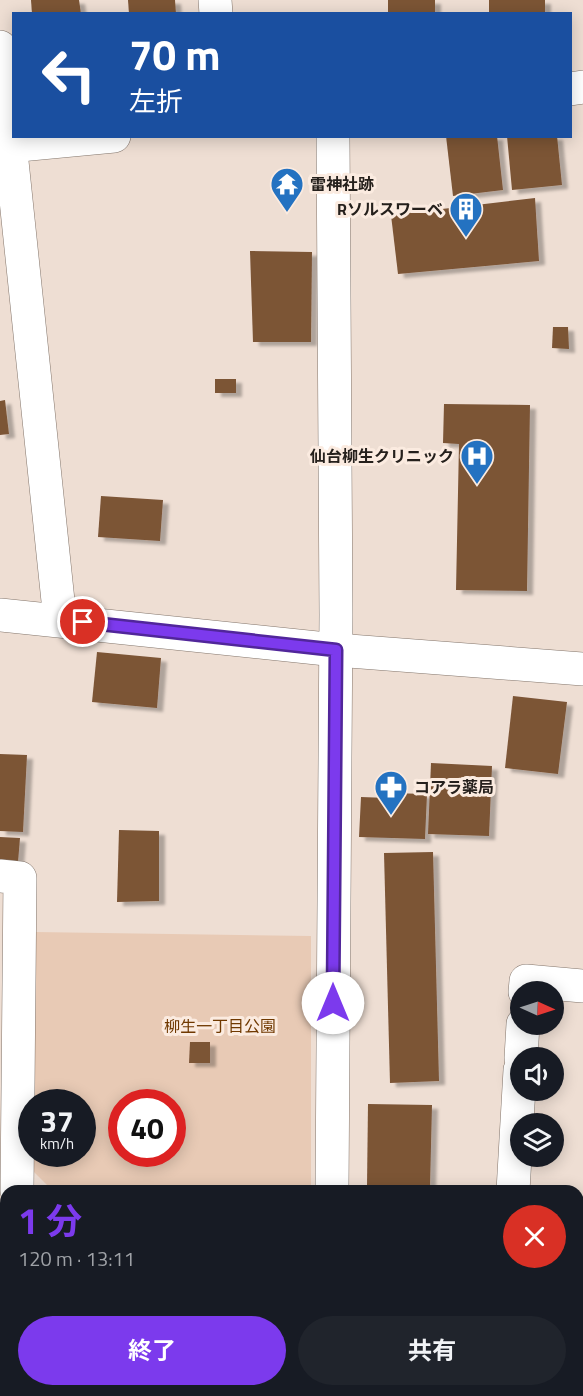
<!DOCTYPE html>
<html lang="ja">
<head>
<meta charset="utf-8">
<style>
	body { margin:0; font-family:"Titillium Web","Noto Sans JP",sans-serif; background:#20242c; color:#f1f3f6; height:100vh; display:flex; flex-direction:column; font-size:22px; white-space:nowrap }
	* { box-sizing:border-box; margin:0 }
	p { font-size:20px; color:#9ea1a6 }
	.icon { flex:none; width:33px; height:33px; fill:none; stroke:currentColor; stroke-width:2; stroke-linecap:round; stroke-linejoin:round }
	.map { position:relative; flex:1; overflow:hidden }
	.drawer { position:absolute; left:0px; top:1185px; width:584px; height:212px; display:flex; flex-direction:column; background:#171b24; border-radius:18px 18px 0 0; box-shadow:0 3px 15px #0003 }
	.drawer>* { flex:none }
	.hud { position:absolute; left:12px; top:12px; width:560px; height:126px; border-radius:0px; box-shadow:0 3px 15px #0003; background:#1a4fa0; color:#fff; overflow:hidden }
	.needle { width:39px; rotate:93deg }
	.fabs { position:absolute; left:510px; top:981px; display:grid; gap:12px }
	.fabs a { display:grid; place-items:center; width:54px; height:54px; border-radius:50%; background:#171b24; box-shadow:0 3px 15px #0003; font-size:30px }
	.speed { position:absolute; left:18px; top:1089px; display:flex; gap:12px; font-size:30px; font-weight:700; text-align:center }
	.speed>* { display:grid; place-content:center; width:78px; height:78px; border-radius:50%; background:#171b24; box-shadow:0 3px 15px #0003; line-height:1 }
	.speed small { font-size:15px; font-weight:400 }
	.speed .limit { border:9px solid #d22; background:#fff; color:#111 }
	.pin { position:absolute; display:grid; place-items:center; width:51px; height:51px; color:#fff; margin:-26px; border:3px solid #fff; border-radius:50%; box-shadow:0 2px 6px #0007 }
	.me { position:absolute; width:66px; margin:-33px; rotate:0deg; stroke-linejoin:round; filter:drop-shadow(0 0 4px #0008) }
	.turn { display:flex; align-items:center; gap:21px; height:126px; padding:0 18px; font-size:27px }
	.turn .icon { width:78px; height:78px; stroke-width:2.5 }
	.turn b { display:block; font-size:42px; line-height:51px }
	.round { display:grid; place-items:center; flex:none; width:63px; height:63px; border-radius:32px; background:#20242c }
	.overview { display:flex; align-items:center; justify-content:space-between; height:102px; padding:0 18px }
	h1 { font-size:36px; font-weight:700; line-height:45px; color:#7c3aed }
	.button { display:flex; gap:12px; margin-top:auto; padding:12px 18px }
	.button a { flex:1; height:69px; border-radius:36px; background:#7c3aed; color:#fff; font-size:24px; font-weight:700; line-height:69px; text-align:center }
	.button a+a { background:#20242c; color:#f1f3f6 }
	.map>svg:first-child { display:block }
</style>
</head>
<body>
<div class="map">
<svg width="583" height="1396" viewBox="0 0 583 1396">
	<defs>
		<filter id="shadow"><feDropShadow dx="6" dy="4" stdDeviation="1.5" flood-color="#0004"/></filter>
	</defs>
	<rect width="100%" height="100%" fill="#eeded3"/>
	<g fill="#e8cab5" fill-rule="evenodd">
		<path d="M35,932L311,936V1188L308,1191H96L49,1187L33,1171V1154H82V1102H33ZM122,1102H172V1154H122Z"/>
		<polygon points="583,1294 583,1396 520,1396 520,1391 578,1390 578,1297"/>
	</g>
	<g fill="#7b5436" filter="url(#shadow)">
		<polygon points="31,0 79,0 81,14 32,14"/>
		<polygon points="128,0 175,0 176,14 129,14"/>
		<rect x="388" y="0" width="47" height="14"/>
		<rect x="489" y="0" width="56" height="14"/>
		<polygon points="446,136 497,136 503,190 453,196"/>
		<polygon points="507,136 557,136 562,185 512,190"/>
		<polygon points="535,198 539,261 398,274 391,215"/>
		<polygon points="250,251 312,252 311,342 253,342"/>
		<polygon points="553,327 568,327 569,349 552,348"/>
		<rect x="215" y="379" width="21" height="14"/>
		<polygon points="5,400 9,434 0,435 0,401"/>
		<polygon points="444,404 530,405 527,591 456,590 459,444 443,443"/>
		<polygon points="101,496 163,500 160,541 98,537"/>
		<polygon points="97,652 161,658 157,708 92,702"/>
		<polygon points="513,696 567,702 558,774 505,768"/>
		<polygon points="0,754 27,755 23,832 0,831"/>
		<polygon points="431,763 492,766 489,836 428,834"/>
		<polygon points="389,793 427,794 425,839 359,837 361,797 388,798"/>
		<polygon points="119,830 159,831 159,901 117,902"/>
		<polygon points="0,837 20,838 18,862 0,861"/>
		<polygon points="433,852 439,1081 390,1083 384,853"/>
		<polygon points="190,1042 210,1042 210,1063 189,1063"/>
		<polygon points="368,1104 432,1105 430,1187 367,1186"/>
		<rect x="57" y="1390" width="221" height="6"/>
		<rect x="395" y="1390" width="62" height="6"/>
	</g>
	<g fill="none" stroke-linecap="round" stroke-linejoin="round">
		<defs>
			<g id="minor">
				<polyline points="215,0 216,14"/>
				<polyline points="0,47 60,620"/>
				<polyline points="570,89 583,87"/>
				<polyline points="0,144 9,146 114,136"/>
				<polyline points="0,876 20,878 17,1191"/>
			</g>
			<g id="tertiary">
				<polyline points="0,615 336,650 583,669"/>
				<polyline points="525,992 526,981 583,986"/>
				<polyline points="521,1058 523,1024"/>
				<polyline points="332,1191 336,614 333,136"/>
				<polyline points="513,1191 520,1070"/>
				<polyline points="330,1396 330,1390"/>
			</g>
		</defs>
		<use href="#minor" stroke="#83756b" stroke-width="34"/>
		<use href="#tertiary" stroke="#83756b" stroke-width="34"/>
		<use href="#minor" stroke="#fff" stroke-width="33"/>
		<use href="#tertiary" stroke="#fff" stroke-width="33"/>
	</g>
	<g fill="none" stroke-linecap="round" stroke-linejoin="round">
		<defs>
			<polyline id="route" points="83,622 336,650 333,1003"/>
		</defs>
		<use href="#route" stroke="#51269a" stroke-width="15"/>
		<use href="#route" stroke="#7c3aed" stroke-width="10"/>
	</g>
	<defs>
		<symbol id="temple-pin" viewBox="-11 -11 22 30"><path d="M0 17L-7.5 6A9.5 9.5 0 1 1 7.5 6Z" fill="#2472c1" stroke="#fbebe0"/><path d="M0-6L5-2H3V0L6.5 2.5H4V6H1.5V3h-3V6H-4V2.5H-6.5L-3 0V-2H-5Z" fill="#fff"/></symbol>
		<symbol id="building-pin" viewBox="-11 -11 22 30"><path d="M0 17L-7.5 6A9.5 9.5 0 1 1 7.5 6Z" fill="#2472c1" stroke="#fbebe0"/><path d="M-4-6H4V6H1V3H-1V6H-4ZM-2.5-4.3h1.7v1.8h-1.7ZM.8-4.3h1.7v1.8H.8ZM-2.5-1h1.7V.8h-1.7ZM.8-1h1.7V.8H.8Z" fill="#fff"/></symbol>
		<symbol id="hospital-pin" viewBox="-11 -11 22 30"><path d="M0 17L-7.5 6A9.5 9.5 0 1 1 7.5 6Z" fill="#2472c1" stroke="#fbebe0"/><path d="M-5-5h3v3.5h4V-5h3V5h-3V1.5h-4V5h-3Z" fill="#fff"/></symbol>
		<symbol id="pharmacy-pin" viewBox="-11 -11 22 30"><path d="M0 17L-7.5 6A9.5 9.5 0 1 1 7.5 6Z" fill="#2472c1" stroke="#fbebe0"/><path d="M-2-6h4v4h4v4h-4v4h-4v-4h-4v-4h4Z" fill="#fff"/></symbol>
	</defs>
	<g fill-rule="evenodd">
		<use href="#temple-pin" x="268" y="165" width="38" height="52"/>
		<use href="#building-pin" x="447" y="190" width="38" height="52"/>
		<use href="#hospital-pin" x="458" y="437" width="38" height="52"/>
		<use href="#pharmacy-pin" x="372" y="768" width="38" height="52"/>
	</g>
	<g text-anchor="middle" stroke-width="6" stroke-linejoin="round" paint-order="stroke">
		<g font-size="16" font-weight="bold" fill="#25201c" stroke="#fbebe0" text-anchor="start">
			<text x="310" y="190">雷神社跡</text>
			<text x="443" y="215" text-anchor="end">Rソルスワーベ</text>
			<text x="454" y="462" text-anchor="end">仙台柳生クリニック</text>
			<text x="414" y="793">コアラ薬局</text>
		</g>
		<g font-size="16" fill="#703900" stroke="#fbebe0">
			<text x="220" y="1032">柳生一丁目公園</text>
		</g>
	</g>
</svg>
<div class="fabs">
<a><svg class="needle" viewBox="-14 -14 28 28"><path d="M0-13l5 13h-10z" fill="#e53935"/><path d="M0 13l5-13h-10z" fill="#9ea1a6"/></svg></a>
<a><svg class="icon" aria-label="sound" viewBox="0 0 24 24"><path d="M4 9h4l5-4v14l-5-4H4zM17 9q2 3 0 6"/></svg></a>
<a><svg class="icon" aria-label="layers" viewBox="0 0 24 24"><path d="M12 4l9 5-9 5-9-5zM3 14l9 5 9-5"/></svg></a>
</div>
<div class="speed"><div>37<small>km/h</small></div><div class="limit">40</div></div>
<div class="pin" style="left:83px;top:622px;background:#d93025"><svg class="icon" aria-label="arrive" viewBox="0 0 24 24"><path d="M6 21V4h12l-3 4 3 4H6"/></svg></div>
<svg class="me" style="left:333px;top:1003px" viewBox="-20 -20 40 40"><circle r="19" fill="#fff"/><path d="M0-13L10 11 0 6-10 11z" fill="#7c3aed"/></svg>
<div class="hud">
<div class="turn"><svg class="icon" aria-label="left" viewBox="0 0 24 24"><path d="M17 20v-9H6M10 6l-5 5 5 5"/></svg><div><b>70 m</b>左折</div></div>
</div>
<section class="drawer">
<div class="overview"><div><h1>1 分</h1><p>120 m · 13:11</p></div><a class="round" style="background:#d93025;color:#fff"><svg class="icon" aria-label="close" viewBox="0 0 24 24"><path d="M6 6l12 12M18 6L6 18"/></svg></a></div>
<div class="button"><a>終了</a><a>共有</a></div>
</section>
</div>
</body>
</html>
